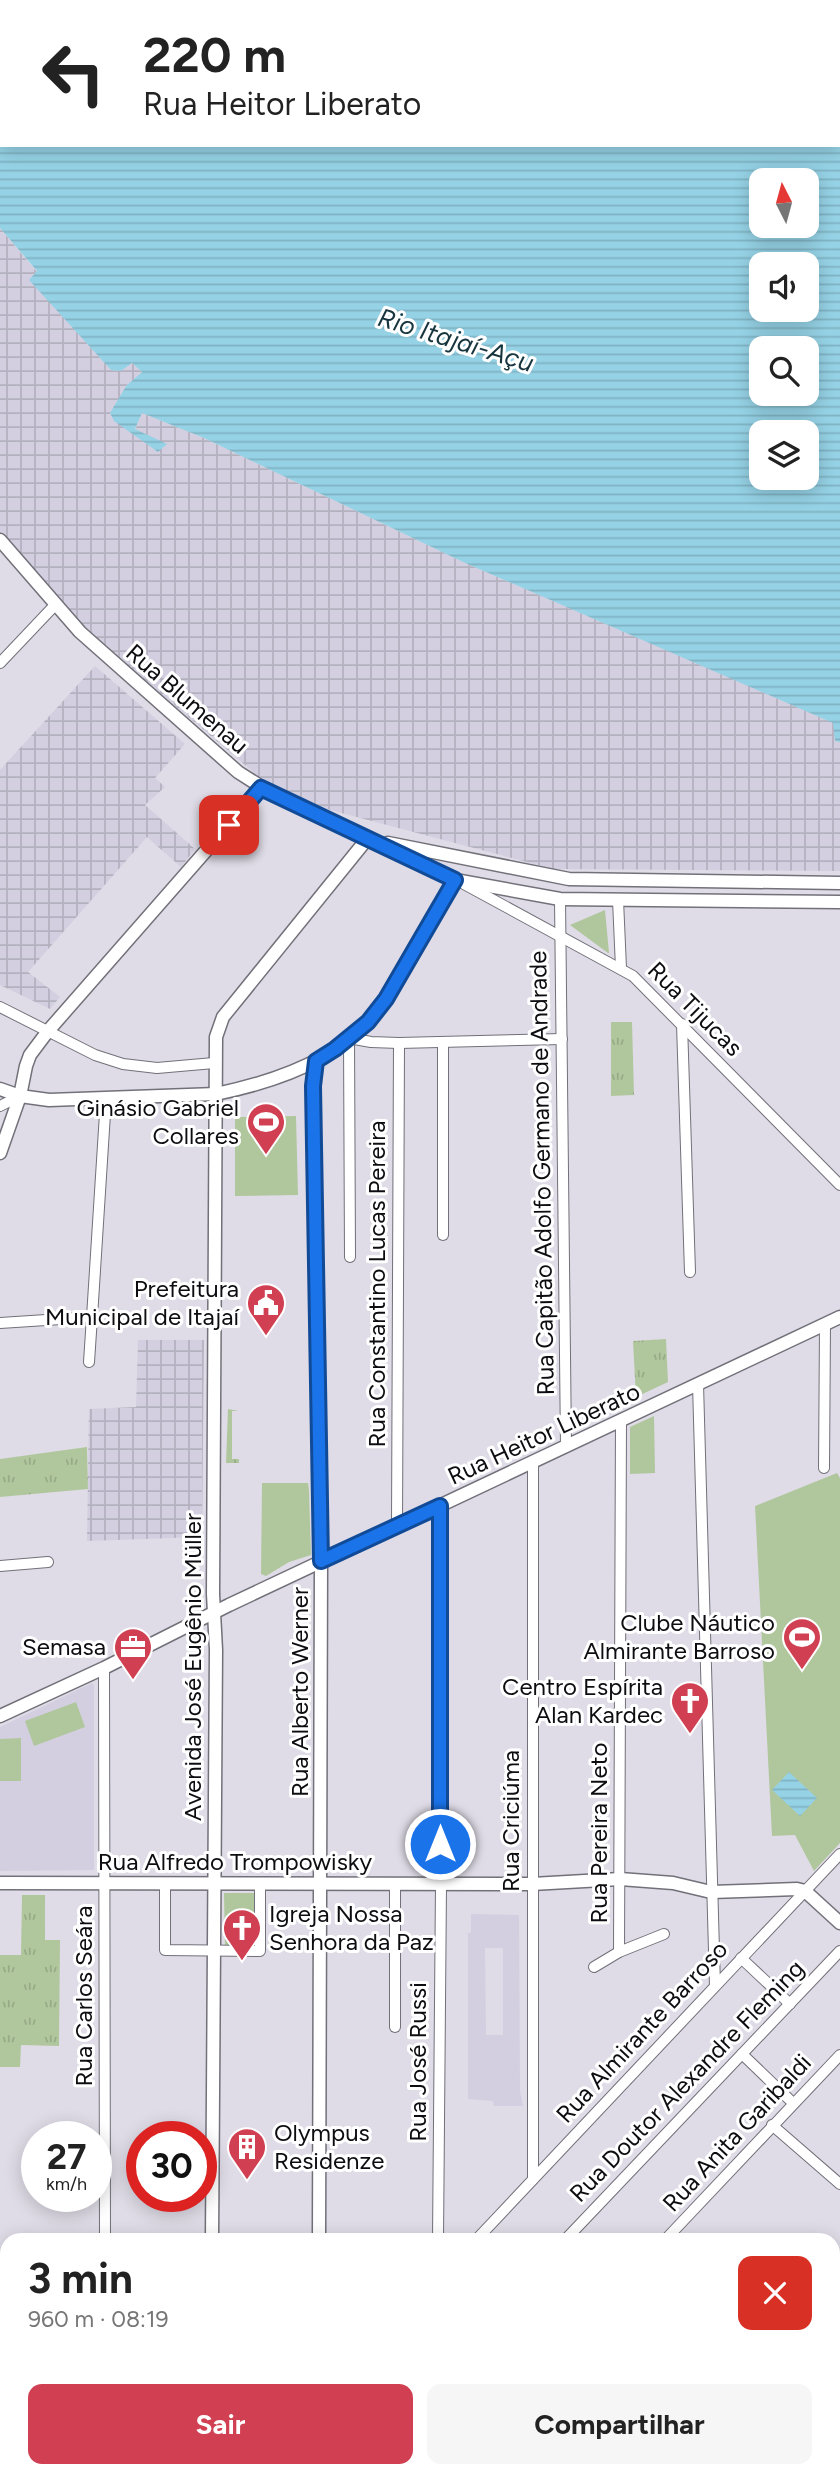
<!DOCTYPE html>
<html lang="pt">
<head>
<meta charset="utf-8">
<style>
	body { margin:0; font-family:Figtree,sans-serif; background:#f6f6f6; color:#222; height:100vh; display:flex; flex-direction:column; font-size:26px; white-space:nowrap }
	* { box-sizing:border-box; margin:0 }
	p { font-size:23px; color:#767676 }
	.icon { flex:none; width:38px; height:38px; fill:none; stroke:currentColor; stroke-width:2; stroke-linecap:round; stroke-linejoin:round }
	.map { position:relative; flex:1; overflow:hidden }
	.drawer { position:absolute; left:0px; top:2233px; width:840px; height:245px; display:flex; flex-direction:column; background:#fff; border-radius:21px 21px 0 0; box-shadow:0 4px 18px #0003 }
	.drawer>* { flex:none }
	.hud { position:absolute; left:0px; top:0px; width:840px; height:147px; box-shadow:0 4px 18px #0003; background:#fff; color:#222; overflow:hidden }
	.needle { width:46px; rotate:354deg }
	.tools { position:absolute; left:749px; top:168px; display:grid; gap:14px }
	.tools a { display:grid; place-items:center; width:70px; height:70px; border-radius:14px; background:#fff; box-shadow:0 4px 18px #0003; font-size:35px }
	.speed { position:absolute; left:21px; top:2121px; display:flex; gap:14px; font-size:35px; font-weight:700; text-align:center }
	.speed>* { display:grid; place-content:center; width:91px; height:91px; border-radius:50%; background:#fff; box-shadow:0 4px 18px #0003; line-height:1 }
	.speed small { font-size:18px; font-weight:400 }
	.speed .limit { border:10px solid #d22; background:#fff; color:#111 }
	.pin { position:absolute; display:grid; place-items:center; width:60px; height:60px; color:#fff; margin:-30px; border-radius:14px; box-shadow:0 4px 10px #0006 }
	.me { position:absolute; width:77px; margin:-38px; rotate:0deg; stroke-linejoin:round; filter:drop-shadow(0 0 5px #0008) }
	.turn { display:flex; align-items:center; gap:24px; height:147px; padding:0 28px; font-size:32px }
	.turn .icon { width:91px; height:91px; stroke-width:2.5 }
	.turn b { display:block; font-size:49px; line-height:60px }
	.round { display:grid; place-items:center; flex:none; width:74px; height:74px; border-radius:14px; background:#f6f6f6 }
	.head { display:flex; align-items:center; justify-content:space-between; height:119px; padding:0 28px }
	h1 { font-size:42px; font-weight:700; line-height:52px }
	.cta { display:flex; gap:14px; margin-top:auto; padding:14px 28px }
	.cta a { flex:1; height:80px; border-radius:14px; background:#d04052; color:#fff; font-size:28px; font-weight:700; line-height:80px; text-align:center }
	.cta a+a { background:#f6f6f6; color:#222 }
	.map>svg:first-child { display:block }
</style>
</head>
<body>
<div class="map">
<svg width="840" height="2478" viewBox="0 0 840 2478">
	<defs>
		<pattern id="industrial-grid" width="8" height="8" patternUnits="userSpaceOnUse" patternTransform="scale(1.75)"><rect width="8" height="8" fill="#d3cfe0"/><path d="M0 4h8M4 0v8" fill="none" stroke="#b4b1bf"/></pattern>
		<pattern id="grass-tufts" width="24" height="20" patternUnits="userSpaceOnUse" patternTransform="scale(1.75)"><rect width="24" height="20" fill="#b0c79d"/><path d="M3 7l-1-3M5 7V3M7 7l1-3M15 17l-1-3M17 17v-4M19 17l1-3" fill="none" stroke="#96aa86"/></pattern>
		<pattern id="water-rules" width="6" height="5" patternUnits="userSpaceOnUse" patternTransform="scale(1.75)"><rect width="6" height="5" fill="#95d2e5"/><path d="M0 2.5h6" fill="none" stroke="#7fb3c3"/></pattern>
	</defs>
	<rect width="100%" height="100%" fill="#dfdce7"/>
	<g fill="#d3cfe0" fill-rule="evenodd">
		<polygon points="92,1683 94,1685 94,1870 0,1871 0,1727"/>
		<path d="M471,1914L519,1915L520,2091L523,2106H494L493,2101L468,2099V1933H471ZM485,1948H503V2035H486Z"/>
	</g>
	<g fill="url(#industrial-grid)">
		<polygon points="238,0 840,0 840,137 838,2"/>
		<polygon points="0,228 37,272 30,280 111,370 121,371 132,363 142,372 126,386 110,414 157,451 166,444 135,430 142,413 204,438 463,562 834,723 835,741 840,742 840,871 553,869 330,810 284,791 258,776 95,638 59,602 0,533"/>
		<polygon points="95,666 185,744 155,778 165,787 145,805 195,849 181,867 147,837 28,972 60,997 50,1009 0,985 0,770"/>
		<polygon points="138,1340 204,1340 202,1537 87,1541 89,1409 136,1407"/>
	</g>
	<g fill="url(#grass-tufts)">
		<polygon points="611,1022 632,1022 634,1095 611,1096"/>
		<polygon points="666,1339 668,1382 636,1397 633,1341"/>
		<polygon points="228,1409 239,1411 232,1411 232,1459 239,1459 239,1463 226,1463"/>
		<polygon points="87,1447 88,1489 0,1497 0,1459"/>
		<polygon points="22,1895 45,1895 45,1940 60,1940 59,2046 21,2045 20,2067 0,2067 0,1955 21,1955"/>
	</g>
	<g fill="#b0c79d">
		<polygon points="605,910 609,953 608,953 570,925"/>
		<polygon points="296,1116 298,1195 235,1196 235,1117"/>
		<polygon points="654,1416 655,1473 630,1474 630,1427"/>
		<polygon points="837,1473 840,1478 840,1843 814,1871 795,1835 772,1836 755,1506"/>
		<polygon points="262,1483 308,1483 309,1490 311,1555 289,1562 266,1576 261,1574"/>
		<polygon points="76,1702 85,1727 34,1746 25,1721"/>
		<polygon points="21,1738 21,1781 0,1781 0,1739"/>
		<polygon points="224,1893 256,1893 257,1947 225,1947"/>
	</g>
	<g fill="url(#water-rules)" fill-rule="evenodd">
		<path d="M0,0L244,2H2V145H838L840,137V742L835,741L833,723L463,562L204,438L142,413L135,429L167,444L158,452L114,421L110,413L126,386L142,372L132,363L121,371L111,370L29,280L37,271L0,228ZM761,180H807V226H761ZM761,264H807V310H761ZM761,348H807V394H761ZM761,432H807V478H761Z"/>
		<polygon points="789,1772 817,1798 800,1816 772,1790"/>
	</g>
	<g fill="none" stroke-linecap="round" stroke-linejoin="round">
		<defs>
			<g id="minor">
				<polyline points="0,663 55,605"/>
				<polyline points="464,884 633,976 840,1185"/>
				<polyline points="560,899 566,1447"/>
				<polyline points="618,900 621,968"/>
				<polyline points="0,1007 95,1055 123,1064 157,1068 214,1063"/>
				<polyline points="682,1024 690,1272"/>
				<polyline points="443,1043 443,1235"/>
				<polyline points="0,1106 20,1096"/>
				<polyline points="350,1257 349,1038 371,1042 399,1043 562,1039"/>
				<polyline points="0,1323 92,1317 106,1098"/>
				<polyline points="89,1362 92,1317"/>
				<polyline points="698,1384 715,1986"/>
				<polyline points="533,1463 533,2179"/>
				<polyline points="824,1468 825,1324"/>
				<polyline points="397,1526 399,1043"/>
				<polyline points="0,1566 48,1562"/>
				<polyline points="104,1668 105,2240"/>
				<polyline points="395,1883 395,2027"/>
				<polyline points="165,1884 165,1950 260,1951 260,1884"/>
				<polyline points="619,1952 621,1421"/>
				<polyline points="741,1958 790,2004"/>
				<polyline points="594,1967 619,1952 664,1934"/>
				<polyline points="742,2054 793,2103"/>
				<polyline points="772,2125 840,2184"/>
				<polyline points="438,2240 441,1884 440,1506"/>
				<polyline points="476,2240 840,1854"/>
				<polyline points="565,2240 840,1951"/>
				<polyline points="665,2240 840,2055"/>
				<polyline points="105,2471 105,2478"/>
				<polyline points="675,2471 681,2478"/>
				<polyline points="783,2471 794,2478"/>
			</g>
			<g id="major">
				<polyline points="0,540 80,632 238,772 274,795 455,880 560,899 840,902"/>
				<polyline points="388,843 569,879 840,883"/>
				<polyline points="316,1061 313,1086 321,1561 319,2240"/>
				<path d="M0,1089L20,1096L49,1100L216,1094C269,1083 332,1063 369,1021C384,1004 395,983 407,963C423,935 439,907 455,880"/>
				<polyline points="0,1153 20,1096 26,1066 30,1055 48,1031 261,788"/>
				<polyline points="0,1716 104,1668 229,1605 840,1317"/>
				<polyline points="0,1883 532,1884 620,1879 673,1883 711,1892 797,1889 805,1891 840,1923"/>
				<polyline points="212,2240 216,1650 213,1594 216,1037 223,1017 367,839"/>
				<polyline points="0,2276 7,2276"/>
				<polyline points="531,2471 537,2478"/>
				<polyline points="212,2478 212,2471"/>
				<polyline points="318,2478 318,2471"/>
			</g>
		</defs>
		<use href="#minor" stroke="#727079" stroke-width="12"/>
		<use href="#major" stroke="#727079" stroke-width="15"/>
		<use href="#minor" stroke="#fff" stroke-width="10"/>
		<use href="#major" stroke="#fff" stroke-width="12"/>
	</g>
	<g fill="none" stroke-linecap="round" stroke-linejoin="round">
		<defs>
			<polyline id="route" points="229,825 261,788 455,880 386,999 368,1022 335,1049 316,1061 313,1086 321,1561 440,1506 440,1844"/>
		</defs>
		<use href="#route" stroke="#114b97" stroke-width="18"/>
		<use href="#route" stroke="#1a73e8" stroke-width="12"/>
	</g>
	<defs>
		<symbol id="stadium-pin" viewBox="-11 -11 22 30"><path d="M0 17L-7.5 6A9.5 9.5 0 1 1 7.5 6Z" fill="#d04052" stroke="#fff"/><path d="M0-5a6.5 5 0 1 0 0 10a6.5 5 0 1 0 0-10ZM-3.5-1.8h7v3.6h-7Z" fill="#fff"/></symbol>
		<symbol id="civic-pin" viewBox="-11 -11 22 30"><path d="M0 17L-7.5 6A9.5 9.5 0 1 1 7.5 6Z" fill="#d04052" stroke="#fff"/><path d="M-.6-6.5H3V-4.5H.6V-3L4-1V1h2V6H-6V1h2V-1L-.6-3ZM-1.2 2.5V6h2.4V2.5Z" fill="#fff"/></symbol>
		<symbol id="office-pin" viewBox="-11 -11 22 30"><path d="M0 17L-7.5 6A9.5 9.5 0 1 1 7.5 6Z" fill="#d04052" stroke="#fff"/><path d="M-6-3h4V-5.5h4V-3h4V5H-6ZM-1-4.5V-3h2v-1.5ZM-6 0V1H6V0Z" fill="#fff"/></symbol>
		<symbol id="church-pin" viewBox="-11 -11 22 30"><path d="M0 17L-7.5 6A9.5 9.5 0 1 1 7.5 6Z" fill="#d04052" stroke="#fff"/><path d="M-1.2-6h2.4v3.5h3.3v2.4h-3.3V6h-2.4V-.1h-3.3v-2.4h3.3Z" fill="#fff"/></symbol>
		<symbol id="building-pin" viewBox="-11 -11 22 30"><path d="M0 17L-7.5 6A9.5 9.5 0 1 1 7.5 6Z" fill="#d04052" stroke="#fff"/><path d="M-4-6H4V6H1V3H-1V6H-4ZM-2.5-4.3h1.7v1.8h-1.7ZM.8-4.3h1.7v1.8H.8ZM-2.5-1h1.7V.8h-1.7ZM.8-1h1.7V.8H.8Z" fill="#fff"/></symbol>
	</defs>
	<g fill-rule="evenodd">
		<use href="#stadium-pin" x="244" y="1100" width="44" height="60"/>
		<use href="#civic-pin" x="244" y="1281" width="44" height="60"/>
		<use href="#stadium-pin" x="780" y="1615" width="44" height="60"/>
		<use href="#office-pin" x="111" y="1625" width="44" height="60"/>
		<use href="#church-pin" x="668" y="1679" width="44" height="60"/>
		<use href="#church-pin" x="220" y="1906" width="44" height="60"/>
		<use href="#building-pin" x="225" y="2125" width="44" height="60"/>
	</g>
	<g text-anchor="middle" stroke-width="6" stroke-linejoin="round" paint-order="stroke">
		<g font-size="24" fill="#0d0c10" stroke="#fff">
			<text transform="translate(187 699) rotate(41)" y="8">Rua Blumenau</text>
			<text transform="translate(695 1009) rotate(45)" y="8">Rua Tijucas</text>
			<text transform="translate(542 1173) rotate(-91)" y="8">Rua Capitão Adolfo Germano de Andrade</text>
			<text transform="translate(377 1284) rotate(-90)" y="8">Rua Constantino Lucas Pereira</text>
			<text transform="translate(544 1434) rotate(-25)" y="8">Rua Heitor Liberato</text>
			<text transform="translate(193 1667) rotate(-90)" y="8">Avenida José Eugênio Müller</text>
			<text transform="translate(300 1692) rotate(-90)" y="8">Rua Alberto Werner</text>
			<text transform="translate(511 1821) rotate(-90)" y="8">Rua Criciúma</text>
			<text transform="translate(599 1833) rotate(-90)" y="8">Rua Pereira Neto</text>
			<text x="235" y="1870">Rua Alfredo Trompowisky</text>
			<text transform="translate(84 1996) rotate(-90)" y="8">Rua Carlos Seára</text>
			<text transform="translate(642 2032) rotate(-47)" y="8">Rua Almirante Barroso</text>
			<text transform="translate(418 2062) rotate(-90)" y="8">Rua José Russi</text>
			<text transform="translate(687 2081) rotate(-46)" y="8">Rua Doutor Alexandre Fleming</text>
			<text transform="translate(737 2133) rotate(-47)" y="8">Rua Anita Garibaldi</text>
		</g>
		<g font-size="24" fill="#0d0c10" stroke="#fff" text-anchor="end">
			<text x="239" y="1116">Ginásio Gabriel<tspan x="239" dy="28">Collares</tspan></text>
			<text x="239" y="1297">Prefeitura<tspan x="239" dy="28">Municipal de Itajaí</tspan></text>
			<text x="775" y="1631">Clube Náutico<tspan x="775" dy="28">Almirante Barroso</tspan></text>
			<text x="106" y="1655">Semasa</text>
			<text x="663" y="1695">Centro Espírita<tspan x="663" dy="28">Alan Kardec</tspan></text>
			<text x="269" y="1922" text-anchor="start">Igreja Nossa<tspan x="269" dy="28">Senhora da Paz</tspan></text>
			<text x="274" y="2141" text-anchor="start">Olympus<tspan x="274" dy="28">Residenze</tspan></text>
		</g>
		<g font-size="26" font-style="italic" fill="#17353e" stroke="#fff">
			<text transform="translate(456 340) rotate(17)" y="9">Rio Itajaí-Açu</text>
		</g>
	</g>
</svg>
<div class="tools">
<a><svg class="needle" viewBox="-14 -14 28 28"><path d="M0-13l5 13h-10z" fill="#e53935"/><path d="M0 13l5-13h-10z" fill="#767676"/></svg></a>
<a><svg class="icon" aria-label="sound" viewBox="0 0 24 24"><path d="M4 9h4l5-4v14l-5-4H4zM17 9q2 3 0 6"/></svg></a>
<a><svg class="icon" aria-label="search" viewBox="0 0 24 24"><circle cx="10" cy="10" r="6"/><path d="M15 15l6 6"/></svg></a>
<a><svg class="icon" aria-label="layers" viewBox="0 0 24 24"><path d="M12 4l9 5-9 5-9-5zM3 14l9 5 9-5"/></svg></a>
</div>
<div class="speed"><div>27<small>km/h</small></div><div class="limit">30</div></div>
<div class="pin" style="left:229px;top:825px;background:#d93025"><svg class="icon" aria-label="arrive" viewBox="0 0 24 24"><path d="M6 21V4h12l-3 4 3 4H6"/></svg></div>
<svg class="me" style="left:440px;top:1844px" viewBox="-20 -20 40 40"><circle r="17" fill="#1a73e8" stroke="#fff" stroke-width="3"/><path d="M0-11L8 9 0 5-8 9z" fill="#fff"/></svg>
<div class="hud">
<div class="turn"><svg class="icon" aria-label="left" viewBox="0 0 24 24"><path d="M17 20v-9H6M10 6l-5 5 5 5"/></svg><div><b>220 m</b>Rua Heitor Liberato</div></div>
</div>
<section class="drawer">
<div class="head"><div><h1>3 min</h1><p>960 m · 08:19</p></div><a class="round" style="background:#d93025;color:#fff"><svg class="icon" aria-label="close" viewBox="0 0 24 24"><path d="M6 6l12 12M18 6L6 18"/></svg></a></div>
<div class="cta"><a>Sair</a><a>Compartilhar</a></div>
</section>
</div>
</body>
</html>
